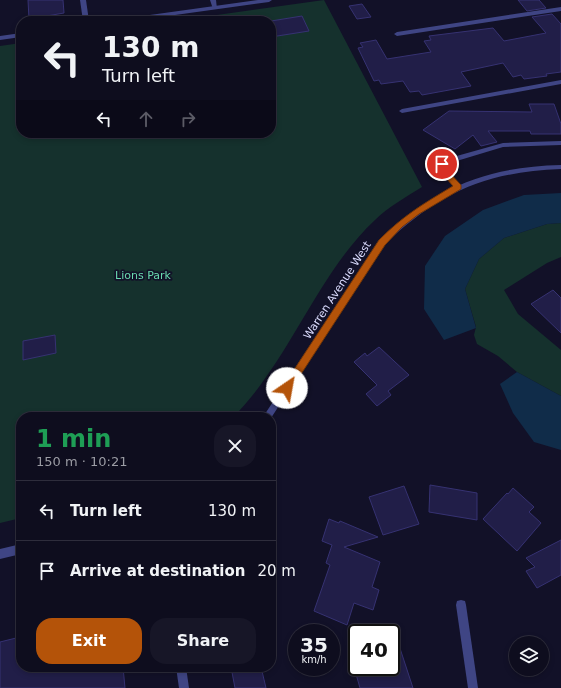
<!DOCTYPE html>
<html lang="en">
<head>
<meta charset="utf-8">
<style>
	body { margin:0; font-family:"DejaVu Sans",sans-serif; background:#171627; color:#f1f3f6; height:100vh; display:flex; flex-direction:column; font-size:15px; white-space:nowrap }
	* { box-sizing:border-box; margin:0 }
	p { font-size:13px; color:#9b9ca4 }
	.icon { flex:none; width:22px; height:22px; fill:none; stroke:currentColor; stroke-width:2; stroke-linecap:round; stroke-linejoin:round }
	.map { position:relative; flex:1; overflow:hidden }
	.sheet { position:absolute; left:16px; top:412px; width:260px; height:260px; display:flex; flex-direction:column; background:#0e0d1e; border-radius:16px; box-shadow:0 2px 6px #0003,0 0 0 1px #2e2d3c }
	.sheet>* { flex:none }
	.hud { position:absolute; left:16px; top:16px; width:260px; height:122px; border-radius:16px; box-shadow:0 2px 6px #0003,0 0 0 1px #2e2d3c; background:#0e0d1e; color:#f1f3f6; overflow:hidden }
	.fabs { position:absolute; left:509px; top:636px; display:grid; gap:8px }
	.fabs a { display:grid; place-items:center; width:40px; height:40px; border-radius:50%; background:#0e0d1e; box-shadow:0 2px 6px #0003,0 0 0 1px #2e2d3c; font-size:20px }
	.speed { position:absolute; left:288px; top:624px; display:flex; gap:8px; font-size:20px; font-weight:700; text-align:center }
	.speed>* { display:grid; place-content:center; width:52px; height:52px; border-radius:50%; background:#0e0d1e; box-shadow:0 2px 6px #0003,0 0 0 1px #2e2d3c; line-height:1 }
	.speed small { font-size:10px; font-weight:400 }
	.speed .limit { border:2px solid #111; border-radius:6px; background:#fff; color:#111 }
	.pin { position:absolute; display:grid; place-items:center; width:34px; height:34px; color:#fff; margin:-17px; border:2px solid #fff; border-radius:50%; box-shadow:0 1px 4px #0007 }
	.me { position:absolute; width:44px; margin:-22px; rotate:33deg; stroke-linejoin:round; filter:drop-shadow(0 0 3px #0008) }
	.turn { display:flex; align-items:center; gap:14px; height:84px; padding:0 20px; font-size:18px }
	.turn .icon { width:52px; height:52px; stroke-width:2.5 }
	.turn b { display:block; font-size:28px; line-height:34px }
	.lanes { display:flex; align-items:center; height:38px; padding:0 20px; background:#0003; justify-content:center; gap:20px; direction:ltr }
	.lanes .off { opacity:.35 }
	.round { display:grid; place-items:center; flex:none; width:42px; height:42px; border-radius:16px; background:#171627 }
	.summary { display:flex; align-items:center; justify-content:space-between; height:68px; padding:0 20px }
	h1 { font-size:24px; font-weight:600; line-height:30px; color:#1e9e55 }
	.cta { display:flex; gap:8px; margin-top:auto; padding:8px 20px }
	.cta a { flex:1; height:46px; border-radius:16px; background:#b45309; color:#fff; font-size:16px; font-weight:600; line-height:46px; text-align:center }
	.cta a+a { background:#171627; color:#f1f3f6 }
	ul { padding:0; list-style:none }
	li { display:flex; align-items:center; gap:12px; height:60px; padding:0 20px; border-top:1px solid #2e2d3c }
	li div { flex:1 }
	li b { display:block; font-size:15px }
	li em { font-style:normal }
	.map>svg:first-child { display:block }
</style>
</head>
<body>
<div class="map">
<svg width="561" height="688" viewBox="0 0 561 688">
	<rect width="100%" height="100%" fill="#121128"/>
	<g fill="#15312d">
		<path d="M324,0L422,187C406,197 388,207 375,220C317,274 289,362 233,417H21V518L0,523V46L21,43V133H271V21H174Z"/>
		<polygon points="561,223 561,257 547,263 504,290 518,314 561,350 561,396 517,372 498,356 477,344 474,335 476,327 465,289 479,259 504,238 547,224"/>
	</g>
	<g fill="#102c49">
		<polygon points="561,193 561,223 547,224 504,238 479,259 465,289 476,328 444,340 424,309 425,266 445,236 483,210 524,195"/>
		<polygon points="517,372 561,396 561,450 534,442 513,413 500,384"/>
	</g>
	<g fill="#211e48" stroke="#363272">
		<polygon points="28,0 63,0 64,13 29,19"/>
		<polygon points="518,0 539,0 546,8 527,11"/>
		<polygon points="362,4 371,17 357,19 349,6"/>
		<polygon points="552,14 561,24 561,72 546,74 547,76 524,79 521,75 513,77 503,63 461,72 471,86 422,95 419,91 410,92 403,81 381,84 379,80 374,81 358,48 363,47 360,43 376,40 387,59 431,52 424,41 431,40 429,36 493,28 504,41 546,33 532,17"/>
		<polygon points="302,16 309,31 271,37 271,21"/>
		<polygon points="529,104 554,104 561,124 561,134 531,134 530,131 488,131 497,142 481,146 473,135 455,149 423,130 449,111 532,112"/>
		<polygon points="553,290 561,298 561,333 531,304"/>
		<polygon points="55,335 56,353 23,360 23,341"/>
		<polygon points="379,347 409,375 388,391 391,395 377,406 366,394 377,385 354,362 365,353 367,356"/>
		<polygon points="430,485 477,493 477,520 429,512"/>
		<polygon points="404,486 419,524 383,535 369,497"/>
		<polygon points="513,488 534,507 529,512 541,523 517,551 483,519 507,493 508,494"/>
		<polygon points="329,519 339,523 340,521 378,537 344,547 380,562 372,587 379,590 373,610 354,603 347,625 314,611 330,565 326,563 332,545 322,541"/>
		<polygon points="561,540 561,575 537,588 526,571 535,567 526,558"/>
		<polygon points="391,630 394,630 413,688 360,688 354,667 391,667"/>
		<polygon points="20,637 21,667 123,667 125,688 0,688 0,642"/>
		<polygon points="231,667 261,667 266,688 235,688"/>
	</g>
	<g fill="none" stroke-linecap="round" stroke-linejoin="round">
		<g fill="#3f4584" fill-rule="evenodd">
			<polygon points="210,0 216,0 217,9 213,9"/>
			<polygon points="561,7 561,11 397,36 394,34 397,32"/>
			<polygon points="561,80 561,84 402,113 399,111 402,109"/>
			<polygon points="561,141 561,145 503,147 450,163 445,165 445,168 460,185 460,189 456,189 439,169 440,162 446,159 503,143"/>
		</g>
		<g fill="#3f4584" fill-rule="evenodd">
			<polygon points="80,0 86,0 89,21 83,21"/>
			<polygon points="258,0 272,0 269,2 132,21 118,21 121,19"/>
			<polygon points="21,33 21,37 0,40 0,36"/>
			<polygon points="461,600 465,601 466,605 478,688 468,688 456,605 457,601"/>
			<polygon points="176,667 186,667 189,688 179,688"/>
		</g>
		<g fill="#3f4584" fill-rule="evenodd">
			<path d="M561,165V169C485,172 440,192 385,244L271,418V417H263L379,240C436,188 484,167 561,165Z"/>
			<polygon points="21,544 21,554 0,559 0,549"/>
		</g>
	</g>
	<path fill="#b45309" stroke="#753606" d="M442,161L446,164L445,168L461,185V189L419,214L402,227L385,245L290,391L287,392L284,391L282,388L284,385L379,240C404,215 423,204 453,186L438,169L439,164Z"/>
	<g text-anchor="middle" stroke-width="3.5" stroke-linejoin="round" paint-order="stroke">
		<g font-size="11" fill="#69daaf" stroke="#121128">
			<text x="143" y="279">Lions Park</text>
		</g>
		<g font-size="11" fill="#dadbfd" stroke="#121128">
			<text transform="translate(337 290) rotate(-57)" y="4">Warren Avenue West</text>
		</g>
	</g>
</svg>
<div class="fabs">
<a><svg class="icon" aria-label="layers" viewBox="0 0 24 24"><path d="M12 4l9 5-9 5-9-5zM3 14l9 5 9-5"/></svg></a>
</div>
<div class="speed"><div>35<small>km/h</small></div><div class="limit">40</div></div>
<div class="pin" style="left:442px;top:164px;background:#d93025"><svg class="icon" aria-label="arrive" viewBox="0 0 24 24"><path d="M6 21V4h12l-3 4 3 4H6"/></svg></div>
<svg class="me" style="left:287px;top:388px" viewBox="-20 -20 40 40"><circle r="19" fill="#fff"/><path d="M0-13L10 11 0 6-10 11z" fill="#b45309"/></svg>
<div class="hud">
<div class="turn"><svg class="icon" aria-label="left" viewBox="0 0 24 24"><path d="M17 20v-9H6M10 6l-5 5 5 5"/></svg><div><b>130 m</b>Turn left</div></div>
<div class="lanes"><svg class="icon" aria-label="left" viewBox="0 0 24 24"><path d="M17 20v-9H6M10 6l-5 5 5 5"/></svg><svg class="icon off" aria-label="ahead" viewBox="0 0 24 24"><path d="M12 20V5M6 11l6-6 6 6"/></svg><svg class="icon off" aria-label="right" viewBox="0 0 24 24"><path d="M7 20v-9h11M14 6l5 5-5 5"/></svg></div>
</div>
<section class="sheet">
<div class="summary"><div><h1>1 min</h1><p>150 m · 10:21</p></div><a class="round"><svg class="icon" aria-label="close" viewBox="0 0 24 24"><path d="M6 6l12 12M18 6L6 18"/></svg></a></div>
<ul>
<li><svg class="icon" aria-label="left" viewBox="0 0 24 24"><path d="M17 20v-9H6M10 6l-5 5 5 5"/></svg><div><b>Turn left</b></div><em>130 m</em></li>
<li><svg class="icon" aria-label="arrive" viewBox="0 0 24 24"><path d="M6 21V4h12l-3 4 3 4H6"/></svg><div><b>Arrive at destination</b></div><em>20 m</em></li>
</ul>
<div class="cta"><a>Exit</a><a>Share</a></div>
</section>
</div>
</body>
</html>
